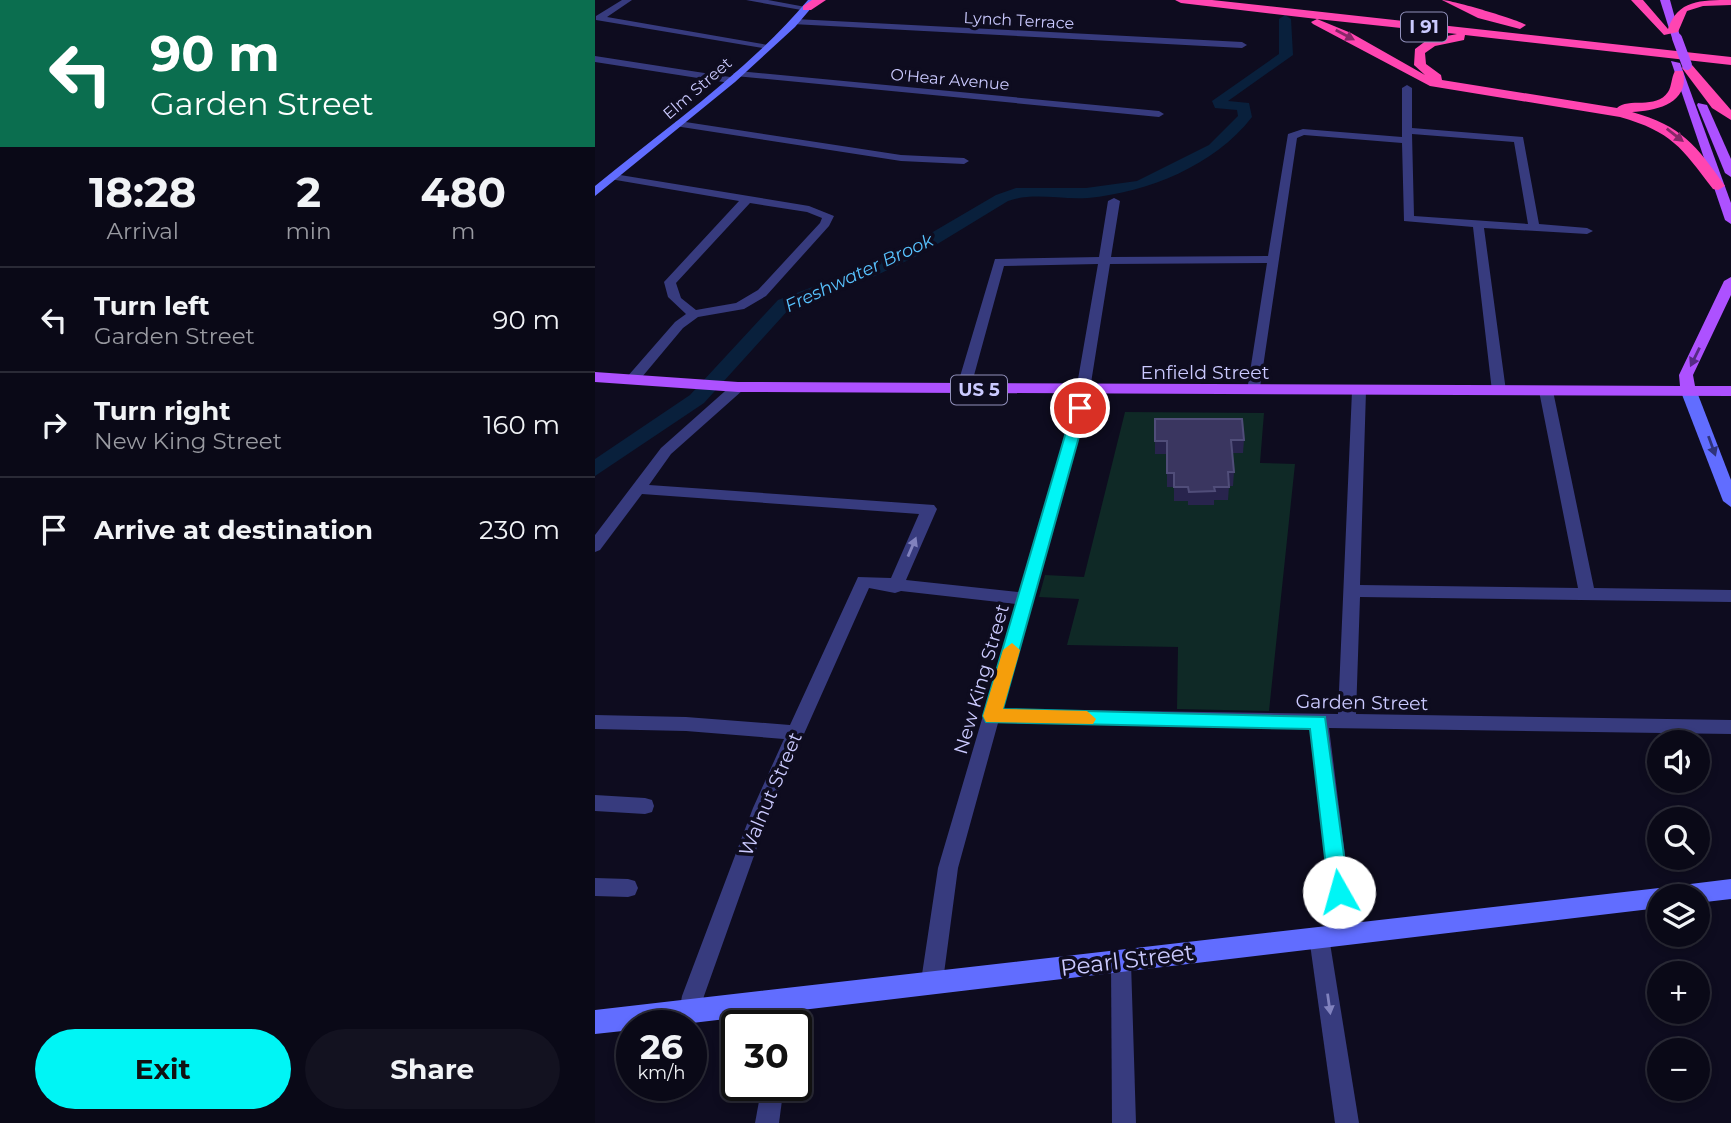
<!DOCTYPE html>
<html lang="en">
<head>
<meta charset="utf-8">
<style>
	body { margin:0; font-family:Montserrat,sans-serif; background:#131220; color:#f1f3f6; height:100vh; display:flex; flex-direction:column; font-size:26px; white-space:nowrap }
	* { box-sizing:border-box; margin:0 }
	p { font-size:23px; color:#999aa1 }
	.icon { flex:none; width:38px; height:38px; fill:none; stroke:currentColor; stroke-width:2; stroke-linecap:round; stroke-linejoin:round }
	.map { position:relative; flex:1; overflow:hidden }
	.details { display:flex; flex-direction:column; background:#0a0917; width:595px }
	.details>* { flex:none }
	.guide { background:#0b6e4f; color:#fff; overflow:hidden }
	.controls { position:absolute; left:1052px; top:730px; display:grid; gap:14px }
	.controls a { display:grid; place-items:center; width:63px; height:63px; border-radius:50%; background:#0a0917; box-shadow:0 4px 10px #0003,0 0 0 2px #2a2a36; font-size:35px }
	.speed { position:absolute; left:21px; top:1010px; display:flex; gap:14px; font-size:35px; font-weight:700; text-align:center }
	.speed>* { display:grid; place-content:center; width:91px; height:91px; border-radius:50%; background:#0a0917; box-shadow:0 4px 10px #0003,0 0 0 2px #2a2a36; line-height:1 }
	.speed small { font-size:18px; font-weight:400 }
	.speed .limit { border:4px solid #111; border-radius:10px; background:#fff; color:#111 }
	.pin { position:absolute; display:grid; place-items:center; width:60px; height:60px; color:#fff; margin:-30px; border:4px solid #fff; border-radius:50%; box-shadow:0 2px 7px #0007 }
	.me { position:absolute; width:77px; margin:-38px; rotate:353deg; stroke-linejoin:round; filter:drop-shadow(0 0 5px #0008) }
	.turn { display:flex; align-items:center; gap:24px; height:147px; padding:0 35px; font-size:32px }
	.turn .icon { width:91px; height:91px; stroke-width:2.5 }
	.turn b { display:block; font-size:49px; line-height:60px }
	.eta { display:flex; justify-content:space-evenly; align-items:center; height:119px; text-align:center }
	.eta b { font-size:42px; font-weight:700; line-height:49px }
	.cta { display:flex; gap:14px; margin-top:auto; padding:14px 35px }
	.cta a { flex:1; height:80px; border-radius:42px; background:#00f5f5; color:#111; font-size:28px; font-weight:700; line-height:80px; text-align:center }
	.cta a+a { background:#131220; color:#f1f3f6 }
	ul { padding:0; list-style:none }
	li { display:flex; align-items:center; gap:21px; height:105px; padding:0 35px; border-top:2px solid #2a2a36 }
	li div { flex:1 }
	li b { display:block; font-size:26px }
	li em { font-style:normal }
	main { display:flex; flex:1; min-height:0 }
	.map>svg:first-child { display:block }
</style>
</head>
<body>
<main>
<section class="details">
<div class="guide">
<div class="turn"><svg class="icon" aria-label="left" viewBox="0 0 24 24"><path d="M17 20v-9H6M10 6l-5 5 5 5"/></svg><div><b>90 m</b>Garden Street</div></div>
</div>
<div class="eta">
<div><b>18:28</b><p>Arrival</p></div>
<div><b>2</b><p>min</p></div>
<div><b>480</b><p>m</p></div>
</div>
<ul>
<li><svg class="icon" aria-label="left" viewBox="0 0 24 24"><path d="M17 20v-9H6M10 6l-5 5 5 5"/></svg><div><b>Turn left</b><p>Garden Street</p></div><em>90 m</em></li>
<li><svg class="icon" aria-label="right" viewBox="0 0 24 24"><path d="M7 20v-9h11M14 6l5 5-5 5"/></svg><div><b>Turn right</b><p>New King Street</p></div><em>160 m</em></li>
<li><svg class="icon" aria-label="arrive" viewBox="0 0 24 24"><path d="M6 21V4h12l-3 4 3 4H6"/></svg><div><b>Arrive at destination</b></div><em>230 m</em></li>
</ul>
<div class="cta"><a>Exit</a><a>Share</a></div>
</section>
<div class="map">
<svg width="1136" height="1123" viewBox="0 0 1136 1123">
	<rect width="100%" height="100%" fill="#0e0c1f"/>
	<polygon fill="#0f2926" points="530,412 669,413 665,463 700,464 674,711 582,709 583,647 472,645 484,599 444,597 450,575 489,577"/>
	<g fill="none" stroke-linecap="round" stroke-linejoin="round">
		<path fill="#09203c" fill-rule="evenodd" d="M690,15L696,19L698,55L633,101L654,103L657,117C619,166 553,192 493,198C465,200 439,192 413,201L326,254L280,276L195,308L109,403L0,476V459L95,395L183,300L268,268L314,246L401,195L421,188H491L542,181L614,145L643,116L642,110L620,108L617,101L684,54V19Z"/>
		<g fill="#373b7e" fill-rule="evenodd">
			<polygon points="27,0 37,0 12,17 179,46 174,49 1,20 1,16"/>
			<polygon points="151,0 173,0 216,8 212,11"/>
			<polygon points="200,19 647,42 652,45 647,48 197,24 196,22"/>
			<polygon points="0,56 135,77 140,80 135,83 0,62"/>
			<polygon points="143,71 564,111 569,114 564,117 140,76 138,74"/>
			<path d="M812,85L817,88V128L928,137L944,224L992,228L998,231L992,234L889,228L911,391L904,395L897,391L878,227L809,221L807,143L709,135L702,138L664,394H654L652,391L672,263L515,264L492,408L408,709L743,714L757,391L764,387L771,391L765,585L983,588L944,391L951,387L958,391L999,588L1136,590V602L765,597L761,714L1136,720V734L734,728L760,934L757,941L750,944L743,941L740,934L716,728L403,723L363,868L348,981L344,988L337,991L330,988L326,981L343,868L421,604L306,591L300,593L274,588L176,808L109,996L103,1020L95,1023L87,1020L84,1012L87,996L158,808L189,739L91,731L0,729V715L91,717L195,725L263,577L296,578L324,514L47,494L5,550L0,552V535L66,448L138,384H148L150,387L148,390L76,454L54,485L339,505L342,509L311,580L424,592L478,408L503,264L409,266L375,390L368,394L361,390L400,259L504,257L513,201L519,198L525,201L516,257L673,256L693,134L708,129L807,137V88ZM817,134L919,142L933,224L819,216Z"/>
			<polygon points="84,121 306,155 369,158 374,161 369,164 306,161 80,126 80,122"/>
			<path d="M19,174L214,206L239,216L234,226L171,296L149,309L103,317L88,328L42,383H32V377L80,322L91,314L73,297L69,282L144,201L15,179V175ZM155,203L212,212L227,218L225,223L163,290L141,303L101,310L86,298L81,283Z"/>
			<polygon points="0,795 50,798 57,800 59,806 57,812 50,814 0,811"/>
			<polygon points="0,878 33,879 40,881 43,888 40,895 33,897 0,896"/>
			<polygon points="724,927 731,930 734,937 764,1123 740,1123 714,937 717,930"/>
			<polygon points="526,952 533,955 536,962 541,1123 517,1123 516,962 519,955"/>
			<polygon points="193,988 201,991 204,999 199,1026 177,1026 185,991"/>
			<polygon points="167,1085 189,1085 184,1123 160,1123"/>
		</g>
		<g fill="#616dff" fill-rule="evenodd">
			<path d="M213,0H223L200,27L140,82L0,196V186C72,127 153,71 213,0Z"/>
			<polygon points="1094,387 1102,392 1136,480 1136,507 1128,501 1086,392"/>
			<polygon points="1136,879 1136,899 1102,903 1102,896 1064,896 1064,908 72,1026 37,1026 37,1030 0,1034 0,1010 1064,888 1070,890 1079,886"/>
		</g>
		<g fill="#ad51ff" fill-rule="evenodd">
			<polygon points="1065,0 1075,0 1086,40 1077,38"/>
			<polygon points="1076,61 1085,63 1136,203 1136,224 1130,220"/>
			<polygon points="1103,103 1112,105 1136,159 1136,177 1130,173 1102,105"/>
			<polygon points="1136,277 1136,295 1098,375 1100,386 1136,386 1136,396 143,392 0,382 0,372 143,382 1085,386 1084,375 1129,281"/>
		</g>
		<g fill="#ff45b1" fill-rule="evenodd">
			<polygon points="217,0 231,0 216,10 208,10 208,6"/>
			<path d="M580,0H617L1136,57V65L870,35L869,40L840,46L830,53L831,64L846,75L847,80L1022,108C1033,97 1061,110 1073,92C1077,86 1076,78 1080,71H1088C1095,103 1062,111 1037,112C1087,126 1101,145 1130,186L1123,190L1118,189C1086,147 1077,132 1025,117L835,86L718,24L716,22L722,19L586,3ZM722,19L862,34L832,40L820,49L819,65L830,75L756,33Z"/>
			<path d="M847,0C857,0 924,20 931,25L925,29L883,18Z"/>
			<path d="M1036,0H1048L1073,29C1083,0 1105,0 1136,0V5L1108,6L1092,11L1083,32L1069,35Z"/>
			<polygon points="1089,65 1097,65 1136,110 1136,120 1117,108 1087,68"/>
		</g>
		<polyline stroke="#ad51ff" stroke-width="10" points="1082,38 1092,65"/>
	</g>
	<polygon fill="#28244d" points="560,419 649,440 648,453 637,453 639,472 638,486 634,486 633,500 619,500 619,505 593,505 593,501 579,501 579,487 572,487 572,454 560,454"/>
	<polygon fill="#3a3660" stroke="#504d79" stroke-width="2" points="560,419 647,419 649,440 636,440 639,472 633,472 634,487 619,487 620,491 594,492 593,487 579,487 579,473 572,473 572,441 560,441"/>
	<defs><path id="oneway-solid" d="M-6-.8H1V-3.2L6.5 0L1 3.2V.8H-6Z" transform="scale(1.75)"/></defs>
	<g fill="#862868">
		<use href="#oneway-solid" transform="translate(750 35) rotate(28)"/>
		<use href="#oneway-solid" transform="translate(1080 135) rotate(38)"/>
	</g>
	<use fill="#562b84" href="#oneway-solid" transform="translate(1100 357) rotate(116)"/>
	<use fill="#2f3379" href="#oneway-solid" transform="translate(1117 446) rotate(70)"/>
	<g fill="#8182be">
		<use href="#oneway-solid" transform="translate(317 547) rotate(-67)"/>
		<use href="#oneway-solid" transform="translate(734 1004) rotate(82)"/>
	</g>
	<polygon fill="#00f5f5" stroke="#009f9f" stroke-width="2" points="485,403 492,408 408,709 730,717 754,892 751,898 744,901 737,898 734,892 715,729 391,722 388,716 478,408"/>
	<polygon fill="#f59e0b" points="417,643 425,650 408,709 492,711 501,719 498,724 391,722 388,716 408,650"/>
	<g text-anchor="middle" stroke-width="7" stroke-linejoin="round" paint-order="stroke">
		<g font-size="16" fill="#cbcaff" stroke="#0e0c1f">
			<text transform="translate(424 20) rotate(3)" y="6">Lynch Terrace</text>
			<text transform="translate(355 79) rotate(5)" y="6">O'Hear Avenue</text>
			<text transform="translate(102 88) rotate(-41)" y="6">Elm Street</text>
		</g>
		<g fill="#0e0c1f" stroke="#9291bc" stroke-width="2">
			<rect x="806" y="12.5" width="46" height="29" rx="5"/>
			<rect x="356" y="375.5" width="56" height="29" rx="5"/>
		</g>
		<g font-size="18" font-weight="bold" fill="#cbcaff">
			<text x="829" y="33">I 91</text>
			<text x="384" y="396">US 5</text>
		</g>
		<g font-size="18" font-style="italic" fill="#58c3ff" stroke="#0e0c1f">
			<text transform="translate(264 273) rotate(-25)" y="6">Freshwater Brook</text>
		</g>
		<g font-size="19" fill="#cbcaff" stroke="#0e0c1f">
			<text x="610" y="379">Enfield Street</text>
			<text transform="translate(386 679) rotate(-74)" y="7">New King Street</text>
			<text transform="translate(767 702) rotate(1)" y="7">Garden Street</text>
			<text transform="translate(175 794) rotate(-67)" y="7">Walnut Street</text>
		</g>
		<g font-size="23" fill="#cbcaff" stroke="#0e0c1f">
			<text transform="translate(532 960) rotate(-7)" y="8">Pearl Street</text>
		</g>
	</g>
</svg>
<div class="controls">
<a><svg class="icon" aria-label="sound" viewBox="0 0 24 24"><path d="M4 9h4l5-4v14l-5-4H4zM17 9q2 3 0 6"/></svg></a>
<a><svg class="icon" aria-label="search" viewBox="0 0 24 24"><circle cx="10" cy="10" r="6"/><path d="M15 15l6 6"/></svg></a>
<a><svg class="icon" aria-label="layers" viewBox="0 0 24 24"><path d="M12 4l9 5-9 5-9-5zM3 14l9 5 9-5"/></svg></a>
<a>+</a>
<a>−</a>
</div>
<div class="speed"><div>26<small>km/h</small></div><div class="limit">30</div></div>
<div class="pin" style="left:485px;top:408px;background:#d93025"><svg class="icon" aria-label="arrive" viewBox="0 0 24 24"><path d="M6 21V4h12l-3 4 3 4H6"/></svg></div>
<svg class="me" style="left:744px;top:892px" viewBox="-20 -20 40 40"><circle r="19" fill="#fff"/><path d="M0-13L10 11 0 6-10 11z" fill="#00f5f5"/></svg>
</div>
</main>
</body>
</html>
